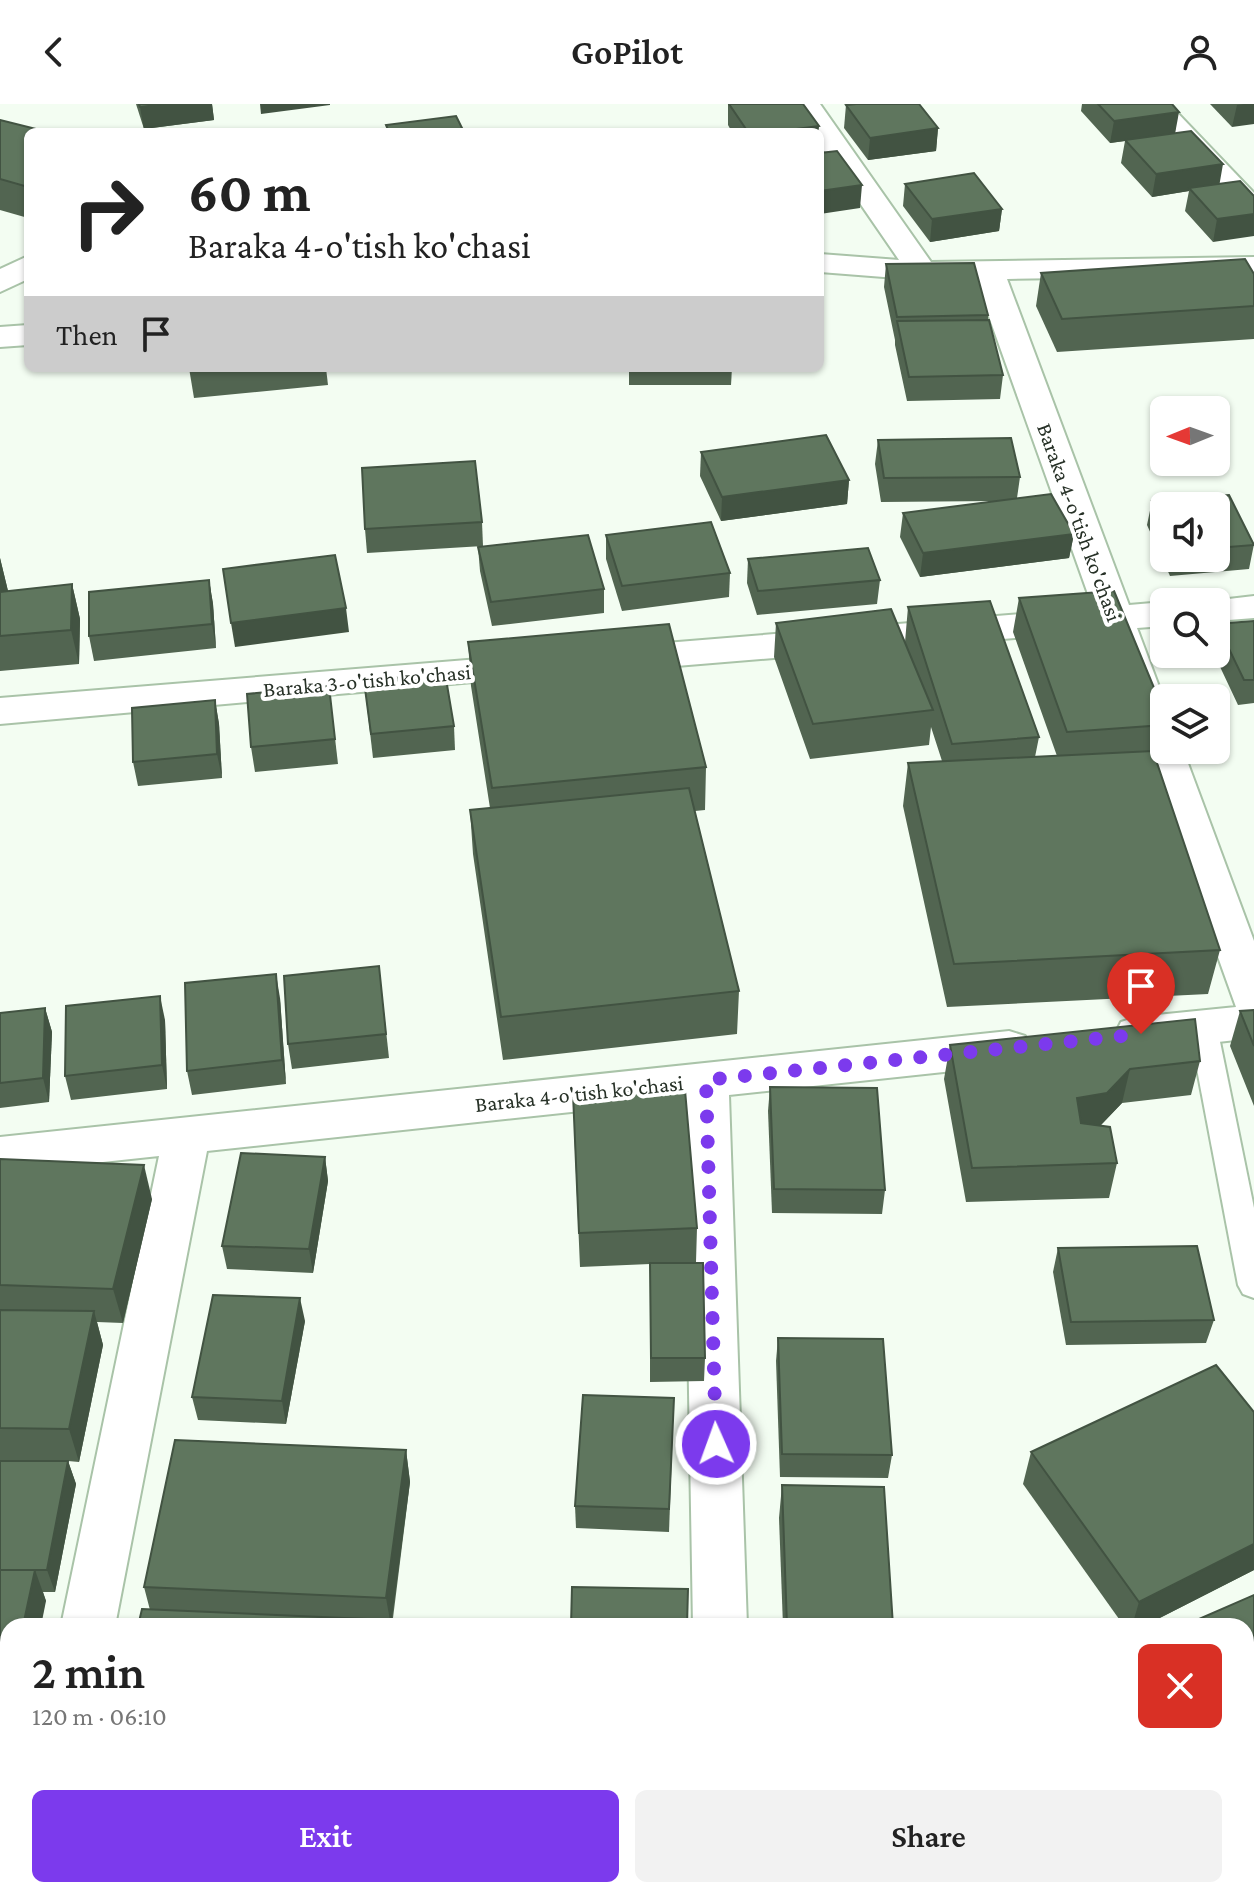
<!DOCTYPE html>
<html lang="en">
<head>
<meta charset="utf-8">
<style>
	body { margin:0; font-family:"Crimson Pro",serif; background:#f2f2f2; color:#222; height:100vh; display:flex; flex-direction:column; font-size:30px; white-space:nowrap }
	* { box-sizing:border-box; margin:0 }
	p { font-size:26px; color:#767676 }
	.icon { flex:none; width:44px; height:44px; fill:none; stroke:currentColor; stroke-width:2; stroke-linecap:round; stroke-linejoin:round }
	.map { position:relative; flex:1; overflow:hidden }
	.details { position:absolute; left:0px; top:1514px; width:1254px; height:280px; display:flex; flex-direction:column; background:#fff; border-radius:24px 24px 0 0; box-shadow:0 2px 6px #0004 }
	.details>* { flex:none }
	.hud { position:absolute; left:24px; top:24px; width:800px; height:244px; border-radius:12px; box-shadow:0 2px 6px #0004; background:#fff; color:#222; overflow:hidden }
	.needle { width:52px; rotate:269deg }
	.controls { position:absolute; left:1150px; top:292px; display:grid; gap:16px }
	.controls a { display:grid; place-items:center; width:80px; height:80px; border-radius:12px; background:#fff; box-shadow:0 2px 6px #0004; font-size:40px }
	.pin { position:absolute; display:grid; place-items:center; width:68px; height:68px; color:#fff; margin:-82px -34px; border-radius:50% 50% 50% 0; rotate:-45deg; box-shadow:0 0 8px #0007 }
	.pin .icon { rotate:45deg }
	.me { position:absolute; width:88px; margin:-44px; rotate:358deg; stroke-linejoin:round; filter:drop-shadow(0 0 6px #0008) }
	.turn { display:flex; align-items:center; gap:28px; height:168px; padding:0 32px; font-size:36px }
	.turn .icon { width:104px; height:104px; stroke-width:2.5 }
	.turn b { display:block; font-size:56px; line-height:68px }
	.then { display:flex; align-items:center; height:76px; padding:0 32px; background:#0003; gap:16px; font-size:30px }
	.round { display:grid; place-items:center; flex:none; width:84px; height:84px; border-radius:12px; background:#f2f2f2 }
	.headline { display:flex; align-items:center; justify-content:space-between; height:136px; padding:0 32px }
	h1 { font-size:48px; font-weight:600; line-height:60px }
	.action { display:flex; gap:16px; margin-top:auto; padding:16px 32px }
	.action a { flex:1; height:92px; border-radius:12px; background:#7c3aed; color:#fff; font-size:32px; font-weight:600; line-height:92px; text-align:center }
	.action a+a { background:#f2f2f2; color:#222 }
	header { display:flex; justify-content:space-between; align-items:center; height:104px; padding:0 32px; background:#fff; font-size:36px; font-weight:600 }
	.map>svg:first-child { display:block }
</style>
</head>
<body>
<header><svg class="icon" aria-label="back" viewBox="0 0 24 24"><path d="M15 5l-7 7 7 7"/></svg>GoPilot<svg class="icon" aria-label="person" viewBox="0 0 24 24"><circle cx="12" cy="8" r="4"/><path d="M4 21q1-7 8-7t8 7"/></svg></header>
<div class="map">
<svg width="1254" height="1794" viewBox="0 0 1254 1794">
	<rect width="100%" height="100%" fill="#f3fdf2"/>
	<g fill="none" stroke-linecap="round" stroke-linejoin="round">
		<defs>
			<polygon id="lane" points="1203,913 1213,916 1217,923 1254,1104 1254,1194 1243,1190 1238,1181 1189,923 1193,916"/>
			<g id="street">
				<polygon points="792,0 820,0 931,158 1254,153 1254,171 1007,175 1129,501 1164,498 1164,522 1137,524 1164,596 1164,646 1183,646 1254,837 1254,934 1137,947 1121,942 1115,930 1121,918 1137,913 1236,903 1101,527 616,567 603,563 597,555 603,547 616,543 1093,504 976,176 922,176 820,168 820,150 899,156 820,41 820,28 811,28"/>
				<polygon points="1139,0 1169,0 1254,89 1254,116 1243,113"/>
				<polygon points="28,152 28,175 0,188 0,165"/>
				<polygon points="28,221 28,241 0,243 0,223"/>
				<polygon points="1254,492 1254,514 1216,517 1216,498 1203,498"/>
				<polygon points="528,551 541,554 547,563 541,572 0,620 0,594"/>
				<polygon points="1009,927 1025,932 1031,944 1025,956 1009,961 729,991 747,1522 693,1522 684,996 207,1047 115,1522 61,1522 159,1052 0,1069 0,1033"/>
			</g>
		</defs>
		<use href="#lane" stroke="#a9c3a8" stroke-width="4"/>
		<use href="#street" stroke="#a9c3a8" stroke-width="4"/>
		<use href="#lane" fill="#fff" fill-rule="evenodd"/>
		<use href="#street" fill="#fff" fill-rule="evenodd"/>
	</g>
	<g fill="#526551" fill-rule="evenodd">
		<polygon points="136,0 212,0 214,16 144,25"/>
		<polygon points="728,0 803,0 819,22 818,28 732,28 728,21"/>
		<polygon points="1082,0 1172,0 1175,29 1219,80 1240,77 1213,138 1185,107 1189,87 1152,93 1121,59 1125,37 1110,39 1081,7"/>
		<polygon points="1210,0 1254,0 1232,23"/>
		<polygon points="846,1 938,24 936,47 868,56 844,24"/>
		<polygon points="0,16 28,28 28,114 0,106"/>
		<polygon points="905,80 1002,105 999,127 930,138 903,102"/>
		<polygon points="886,160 988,211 988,216 1003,271 1000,295 907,297 895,241 895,236 884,183"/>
		<polygon points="1041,169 1254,170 1254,235 1057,248 1036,202"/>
		<polygon points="189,264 326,264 328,281 194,294"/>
		<polygon points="351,264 385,264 351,268"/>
		<polygon points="629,264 732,264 731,281 629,281"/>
		<polygon points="878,336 1020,373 1017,394 1074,430 1069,454 920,473 900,433 903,409 995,397 881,398 875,360"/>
		<polygon points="701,348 849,376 847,400 721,417 700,372"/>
		<path d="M1229,391L1254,440L1249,465L1170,472L1147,421L1152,397ZM1164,402H1216V454H1164Z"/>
		<polygon points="482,418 483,442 367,449 365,425"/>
		<polygon points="606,431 730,469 729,493 622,507 606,455"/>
		<polygon points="478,443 604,485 604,509 492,522 480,467"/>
		<polygon points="0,454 8,487 72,480 80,515 79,560 0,567"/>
		<polygon points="748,455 880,476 877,500 757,511 747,479"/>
		<polygon points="209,476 213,500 216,544 94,557 89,532"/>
		<polygon points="1019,494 1164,608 1164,644 1162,655 1156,656 1220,846 1208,890 947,903 903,702 908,659 942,657 931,623 929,641 810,655 774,553 776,519 905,538 908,503 1039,633 1035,653 1057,652 1013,528"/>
		<polygon points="1254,517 1254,599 1238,601 1214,550 1216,550 1216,525 1217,520"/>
		<polygon points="468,538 706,663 705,706 695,707 739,887 737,930 503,956 473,750 470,706 490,704 471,582"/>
		<polygon points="364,577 454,622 455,646 373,654"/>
		<polygon points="329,582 338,660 255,668 251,643"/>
		<polygon points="215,596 219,620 222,674 138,682 133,658"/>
		<polygon points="379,862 389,954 292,965 288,940"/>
		<polygon points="280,894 286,980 192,991 187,967"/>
		<polygon points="45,904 52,928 49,998 0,1004 0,909"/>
		<polygon points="1254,906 1254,1002 1230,942 1240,907"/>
		<polygon points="165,916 167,985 71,996 65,972"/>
		<polygon points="950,941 1200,957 1191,991 1122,999 1100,1022 1117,1059 1109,1094 966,1098 944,975"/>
		<polygon points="770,983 885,1086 882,1110 772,1109 768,1007"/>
		<polygon points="574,1024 697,1124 696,1158 678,1159 705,1254 704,1277 650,1278 650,1160 580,1163"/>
		<polygon points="325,1053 328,1077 313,1169 227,1165 222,1142"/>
		<polygon points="0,1055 152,1095 123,1219 97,1218 103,1241 79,1358 68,1357 76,1380 55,1488 43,1488 46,1497 8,1522 8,1624 0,1624 0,1357 62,1357 0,1356"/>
		<polygon points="1058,1144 1214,1216 1206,1239 1066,1241 1053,1168"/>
		<polygon points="305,1217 286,1320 198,1316 192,1293"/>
		<polygon points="778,1234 892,1351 888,1374 780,1373 776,1257"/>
		<polygon points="674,1294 669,1428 576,1424 575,1402"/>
		<polygon points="406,1346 410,1378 392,1522 138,1522 150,1506 144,1483"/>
		<polygon points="1031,1348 1254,1466 1144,1522 1124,1522 1023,1380"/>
		<polygon points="782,1381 893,1522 783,1522 779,1414"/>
		<polygon points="455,1786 625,1786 625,1794 459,1794"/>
	</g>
	<g fill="#425342">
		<polygon points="165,0 212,0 214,16 144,25 140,3"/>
		<polygon points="260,0 330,0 330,1 261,10"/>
		<polygon points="1244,0 1254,0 1254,20 1232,23 1237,1"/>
		<polygon points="1179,8 1175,30 1110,39 1114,17"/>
		<polygon points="819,22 818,28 774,28"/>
		<polygon points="938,24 936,47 868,56 870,34"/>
		<polygon points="1223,60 1219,83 1189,84 1189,87 1152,93 1156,70"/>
		<polygon points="862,81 860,104 820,110 820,87"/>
		<polygon points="1002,105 999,127 930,138 932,115"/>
		<polygon points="1254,110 1254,132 1213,138 1217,115"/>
		<polygon points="849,376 847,400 721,417 722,393"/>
		<polygon points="1074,430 1069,454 920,473 923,449"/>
		<polygon points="0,454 8,487 0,488"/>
		<polygon points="209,476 213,500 216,544 212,520"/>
		<polygon points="72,480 80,515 79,560 71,526"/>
		<polygon points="346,504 349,528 235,543 231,519"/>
		<polygon points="215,596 219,620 222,674 217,650"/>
		<polygon points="276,870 280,894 286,980 282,956"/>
		<polygon points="160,892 165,916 167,985 162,961"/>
		<polygon points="45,904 52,928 49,998 43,974"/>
		<polygon points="1130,965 1122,999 1099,1023 1070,1029 1077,994"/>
		<polygon points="325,1053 328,1077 313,1169 309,1145"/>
		<polygon points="144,1061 152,1095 123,1219 113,1185"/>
		<polygon points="300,1194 305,1217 286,1320 282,1297"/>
		<polygon points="94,1207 103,1241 79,1358 69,1325"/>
		<polygon points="406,1346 410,1378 391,1522 386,1494"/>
		<polygon points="68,1357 76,1380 55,1488 47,1466"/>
		<polygon points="1254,1440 1254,1466 1144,1522 1132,1522 1139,1498"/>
		<polygon points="35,1466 46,1497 41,1522 23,1522"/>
		<polygon points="1254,1652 1254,1676 1246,1680 1246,1656"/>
		<polygon points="603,1786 625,1786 625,1794 586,1794"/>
	</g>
	<g fill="#5f765e" stroke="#425342" stroke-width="2">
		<polygon points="139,0 165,0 140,3"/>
		<polygon points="729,0 803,0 819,22 774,28 748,28"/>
		<polygon points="856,0 919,0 938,24 870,34 846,1"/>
		<polygon points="1098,0 1172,0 1179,8 1114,17"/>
		<polygon points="456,12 464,28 389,28 386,21"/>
		<polygon points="0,16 48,28 28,28 28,83 0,75"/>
		<polygon points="1191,27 1223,60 1156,70 1125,36"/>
		<polygon points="837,47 862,81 820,87 820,49"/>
		<polygon points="974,69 1002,105 932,115 905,80"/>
		<polygon points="1240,77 1254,92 1254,110 1217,115 1189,84"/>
		<polygon points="1245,155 1254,170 1254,202 1062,215 1041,169"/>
		<polygon points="974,159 988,211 897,213 886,160"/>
		<polygon points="989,216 1003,271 909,273 897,217"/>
		<polygon points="826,331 849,376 722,393 701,348"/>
		<polygon points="1011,334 1020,373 884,374 878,336"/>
		<polygon points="475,357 482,418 365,425 362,364"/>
		<polygon points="1051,390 1074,430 923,449 903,409"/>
		<polygon points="1229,391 1254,441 1216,444 1216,402 1164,402 1164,424 1152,397"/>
		<polygon points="711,418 730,469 622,482 606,431"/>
		<polygon points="588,431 604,485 491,498 478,443"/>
		<polygon points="868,444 880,476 758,487 748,455"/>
		<polygon points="335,451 346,504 231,519 223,465"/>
		<polygon points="0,470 0,488 72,480 71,526 0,532"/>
		<polygon points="209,476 212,520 89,532 89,488"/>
		<polygon points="1114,487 1164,608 1164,621 1067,628 1019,494"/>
		<polygon points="990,497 1039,633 952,640 908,503"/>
		<polygon points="891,505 933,606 813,620 776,519"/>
		<polygon points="1254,517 1254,576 1244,576 1217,520"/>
		<polygon points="669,520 706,663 492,684 468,538"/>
		<polygon points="445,569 454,622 371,630 364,577"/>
		<polygon points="329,582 335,635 251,643 247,590"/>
		<polygon points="215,596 217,650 133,658 132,604"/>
		<polygon points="1153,647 1220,846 954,860 908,659"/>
		<polygon points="689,684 739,887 501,913 470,706"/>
		<polygon points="379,862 386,930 288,940 284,872"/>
		<polygon points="276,870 282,956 187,967 185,879"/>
		<polygon points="160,892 162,961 65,972 66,902"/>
		<polygon points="45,904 43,974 0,979 0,909"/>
		<polygon points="1254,906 1254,942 1240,907"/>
		<polygon points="1195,915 1200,957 1130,965 1107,989 1077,994 1081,1019 1110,1023 1117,1059 972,1064 950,941"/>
		<polygon points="770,983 877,984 885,1086 774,1085"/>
		<polygon points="685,986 697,1124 579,1129 573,990"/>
		<polygon points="241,1049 325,1053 309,1145 222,1142"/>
		<polygon points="0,1055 144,1061 113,1185 0,1181"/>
		<polygon points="1197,1142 1214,1216 1071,1218 1058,1144"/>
		<polygon points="650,1159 703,1159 705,1254 651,1254"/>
		<polygon points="213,1191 300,1194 282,1297 192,1293"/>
		<polygon points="0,1206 94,1207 69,1325 0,1324"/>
		<polygon points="778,1234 883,1235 892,1351 782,1350"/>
		<polygon points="1216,1261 1254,1308 1254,1440 1139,1498 1031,1348"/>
		<polygon points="583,1291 674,1294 669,1405 575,1402"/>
		<polygon points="175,1336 406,1346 386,1494 144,1483"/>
		<polygon points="0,1357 68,1357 47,1466 0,1466"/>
		<polygon points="782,1381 884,1383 893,1522 787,1522"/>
		<polygon points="0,1466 35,1466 23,1522 8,1522 8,1594 0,1594"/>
		<polygon points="572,1483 688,1485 687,1522 571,1522"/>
		<polygon points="1254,1491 1254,1652 1246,1656 1246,1522 1183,1522"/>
		<polygon points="142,1505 388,1516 388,1522 138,1522"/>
		<polygon points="8,1767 8,1786 53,1786 64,1794 0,1794 0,1776"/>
		<polygon points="461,1786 603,1786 586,1794 465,1794"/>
		<polygon points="822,1786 935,1786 940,1794 807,1794"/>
	</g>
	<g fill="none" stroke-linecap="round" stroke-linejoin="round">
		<polyline stroke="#7c3aed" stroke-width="14" stroke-dasharray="0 25.2" points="716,1340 706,976 1141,930"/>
	</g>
	<g text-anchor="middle" stroke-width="8" stroke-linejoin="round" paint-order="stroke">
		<g font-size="22" fill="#273127" stroke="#fff">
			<text transform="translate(1080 418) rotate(70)" y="8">Baraka 4-o'tish ko'chasi</text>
			<text transform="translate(367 576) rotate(-5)" y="8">Baraka 3-o'tish ko'chasi</text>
			<text transform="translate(579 989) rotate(-6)" y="8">Baraka 4-o'tish ko'chasi</text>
		</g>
	</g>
</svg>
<div class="controls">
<a><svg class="needle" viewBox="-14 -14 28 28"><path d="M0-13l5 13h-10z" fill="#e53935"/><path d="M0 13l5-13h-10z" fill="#767676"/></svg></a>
<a><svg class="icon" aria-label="sound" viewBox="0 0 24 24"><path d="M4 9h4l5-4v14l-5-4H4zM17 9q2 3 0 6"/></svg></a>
<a><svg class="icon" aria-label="search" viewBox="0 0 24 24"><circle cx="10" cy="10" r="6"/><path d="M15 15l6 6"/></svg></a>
<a><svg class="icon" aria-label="layers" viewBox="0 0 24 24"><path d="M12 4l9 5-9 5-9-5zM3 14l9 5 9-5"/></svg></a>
</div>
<div class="pin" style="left:1141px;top:930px;background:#d93025"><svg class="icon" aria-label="arrive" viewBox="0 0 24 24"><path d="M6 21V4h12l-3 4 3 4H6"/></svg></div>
<svg class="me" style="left:716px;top:1340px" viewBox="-20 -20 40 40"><circle r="17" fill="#7c3aed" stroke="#fff" stroke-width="3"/><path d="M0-11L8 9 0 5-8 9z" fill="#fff"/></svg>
<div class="hud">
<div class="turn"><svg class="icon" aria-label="right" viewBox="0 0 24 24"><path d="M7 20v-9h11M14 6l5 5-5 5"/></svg><div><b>60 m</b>Baraka 4-o'tish ko'chasi</div></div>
<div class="then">Then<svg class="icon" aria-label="arrive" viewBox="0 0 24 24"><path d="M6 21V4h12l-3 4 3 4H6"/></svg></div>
</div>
<section class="details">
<div class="headline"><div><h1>2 min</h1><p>120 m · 06:10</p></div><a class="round" style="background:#d93025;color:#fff"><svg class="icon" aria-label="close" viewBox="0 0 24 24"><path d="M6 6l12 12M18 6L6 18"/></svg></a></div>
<div class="action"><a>Exit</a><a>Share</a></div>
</section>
</div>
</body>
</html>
